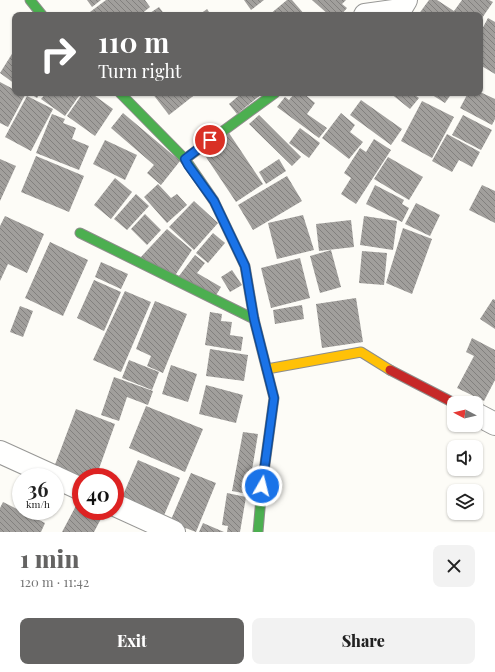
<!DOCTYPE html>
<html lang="en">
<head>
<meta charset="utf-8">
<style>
	body { margin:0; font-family:"Playfair Display",serif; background:#f2f2f2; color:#222; height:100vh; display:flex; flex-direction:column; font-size:15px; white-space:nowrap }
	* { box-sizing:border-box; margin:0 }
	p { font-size:13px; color:#767676 }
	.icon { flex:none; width:22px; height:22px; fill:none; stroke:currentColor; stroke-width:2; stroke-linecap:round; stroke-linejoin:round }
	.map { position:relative; height:532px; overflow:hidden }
	.side { display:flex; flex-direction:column; background:#fff; flex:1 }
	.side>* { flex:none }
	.banner { position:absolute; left:12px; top:12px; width:471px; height:84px; border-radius:8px; box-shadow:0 1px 3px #0004; background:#646362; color:#fff; overflow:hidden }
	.needle { width:26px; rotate:277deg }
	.controls { position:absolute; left:447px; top:396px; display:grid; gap:8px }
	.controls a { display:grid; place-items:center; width:36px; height:36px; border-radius:8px; background:#fff; box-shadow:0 1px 3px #0004; font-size:20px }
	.speed { position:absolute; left:12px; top:468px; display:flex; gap:8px; font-size:20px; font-weight:700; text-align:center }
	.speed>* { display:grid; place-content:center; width:52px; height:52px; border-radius:50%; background:#fff; box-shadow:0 1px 3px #0004; line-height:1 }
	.speed small { font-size:10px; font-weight:400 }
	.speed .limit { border:6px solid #d22; background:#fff; color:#111 }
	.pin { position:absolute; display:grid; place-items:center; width:34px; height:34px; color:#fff; margin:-17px; border:2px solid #fff; border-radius:50%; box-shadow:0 1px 4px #0007 }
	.me { position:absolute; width:44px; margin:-22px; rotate:8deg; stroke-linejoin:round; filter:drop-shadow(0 0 3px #0008) }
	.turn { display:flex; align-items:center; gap:14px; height:84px; padding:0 20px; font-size:18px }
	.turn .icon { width:52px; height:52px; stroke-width:2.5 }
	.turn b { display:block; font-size:28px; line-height:34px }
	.round { display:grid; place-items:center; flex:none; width:42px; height:42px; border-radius:8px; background:#f2f2f2 }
	.headline { display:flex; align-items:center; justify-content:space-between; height:68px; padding:0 20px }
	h1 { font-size:24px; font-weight:800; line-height:30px; color:#646362 }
	.action { display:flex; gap:8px; margin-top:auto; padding:8px 20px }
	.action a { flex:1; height:46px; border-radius:8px; background:#646362; color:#fff; font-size:16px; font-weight:800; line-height:46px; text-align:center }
	.action a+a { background:#f2f2f2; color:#222 }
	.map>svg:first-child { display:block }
</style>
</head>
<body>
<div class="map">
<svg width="495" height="532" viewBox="0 0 495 532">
	<defs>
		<pattern id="building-back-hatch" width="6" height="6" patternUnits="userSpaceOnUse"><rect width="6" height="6" fill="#a19f9c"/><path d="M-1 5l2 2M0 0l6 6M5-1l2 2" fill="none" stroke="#82807e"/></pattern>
	</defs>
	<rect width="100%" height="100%" fill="#fdfcf7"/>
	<g fill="url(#building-back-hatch)">
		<polygon points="87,0 101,0 92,7"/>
		<polygon points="106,0 145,0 150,7 140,15 86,15"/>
		<polygon points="244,0 264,0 251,10"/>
		<polygon points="287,0 292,0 305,15 269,15"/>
		<polygon points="312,0 346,0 342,4 347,8 341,15 329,15"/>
		<polygon points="429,0 437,0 454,11 462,0 489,0 493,2 480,21 480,15 418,15"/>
		<polygon points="159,7 165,15 147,15"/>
		<polygon points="207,9 211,15 199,15"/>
		<polygon points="488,18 495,22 495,74 480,65 480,33"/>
		<polygon points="15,49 15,84 0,73"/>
		<polygon points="0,82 15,90 15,93 22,93 25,95 8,127 0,123"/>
		<polygon points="480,92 495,99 495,119 492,125 460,108 468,93 480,93"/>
		<polygon points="29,93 40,93 37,98"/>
		<polygon points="46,93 81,93 65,116 41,99"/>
		<polygon points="83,93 91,93 113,109 95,136 67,116"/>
		<polygon points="152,93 197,93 169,115"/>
		<polygon points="242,93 263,93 237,114 229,104"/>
		<polygon points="295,93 303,93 315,103 307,114 327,128 319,138 277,107 285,97 289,100"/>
		<polygon points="390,93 412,93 419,98 410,109"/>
		<polygon points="429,93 452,93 445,103"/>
		<polygon points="27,96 53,109 31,151 5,137"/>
		<polygon points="361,100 402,129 391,145 350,115"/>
		<polygon points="422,101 454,117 432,158 401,141"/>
		<polygon points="123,113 180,161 161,185 147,173 154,165 111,128"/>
		<polygon points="341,113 355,125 350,132 363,142 349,159 322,138"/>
		<polygon points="52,114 65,119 63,123 76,128 72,139 89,146 79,170 36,153"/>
		<polygon points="259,115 301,157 292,166 249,124"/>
		<polygon points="463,115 492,130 481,150 452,135"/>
		<polygon points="300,128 320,143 309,158 289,143"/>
		<polygon points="229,133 263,184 236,202 202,151"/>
		<polygon points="447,134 480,152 472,167 459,160 452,172 432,161"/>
		<polygon points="374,139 391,150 356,204 341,194 351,178 344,173 360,148 366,152"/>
		<polygon points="105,140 137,155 125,180 93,164"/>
		<polygon points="36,156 84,176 69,212 21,192"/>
		<polygon points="388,157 423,177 409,200 374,179"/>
		<polygon points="0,159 16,166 0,201"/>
		<polygon points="279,159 286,171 266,184 259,172"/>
		<polygon points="287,176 302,201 253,230 238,205"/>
		<polygon points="115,178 132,192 111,219 94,205"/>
		<polygon points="158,184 171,198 177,194 187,205 167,223 144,197"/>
		<polygon points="375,185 404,200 402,204 409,208 402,222 366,204"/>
		<polygon points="482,185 495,191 495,223 469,210"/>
		<polygon points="136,194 149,206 127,230 114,219"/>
		<polygon points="194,201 218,223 194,250 169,227"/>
		<polygon points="416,203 440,215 430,236 405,224"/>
		<polygon points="145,214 161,230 147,245 131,229"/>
		<polygon points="303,215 314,250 277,259 268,223"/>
		<polygon points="5,216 44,234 27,273 8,264 0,281 0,226"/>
		<polygon points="364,216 397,221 393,250 360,245"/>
		<polygon points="351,220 354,247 319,251 316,224"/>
		<polygon points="403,228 432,239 412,294 386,283"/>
		<polygon points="167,229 192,250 174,277 139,259"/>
		<polygon points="213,233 225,243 208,263 196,253"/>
		<polygon points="50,242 88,260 63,316 25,298"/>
		<polygon points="331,250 341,287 320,293 310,256"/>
		<polygon points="362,251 387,253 384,285 359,283"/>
		<polygon points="195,255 205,263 197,273 221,287 215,297 179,276"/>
		<polygon points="300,258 310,298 271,308 261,268"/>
		<polygon points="101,262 128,274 121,289 95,277"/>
		<polygon points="232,270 242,285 230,292 221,277"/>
		<polygon points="94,280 121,292 104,331 77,318"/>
		<polygon points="125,291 151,302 121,372 93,360"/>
		<polygon points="356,298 363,342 322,348 316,304"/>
		<polygon points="493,299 495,300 495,329 480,319"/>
		<polygon points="155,301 187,314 163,373 147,366 151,356 136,349"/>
		<polygon points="302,305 304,319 275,324 273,310"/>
		<polygon points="20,306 33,311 23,337 10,332"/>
		<polygon points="210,312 222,314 221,321 232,322 230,335 243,337 241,351 205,345"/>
		<polygon points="472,338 495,350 495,380 484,401 457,388 474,356 466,352"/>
		<polygon points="210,349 248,355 244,381 206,376"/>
		<polygon points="129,360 159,372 152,390 122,378"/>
		<polygon points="171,365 197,374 188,402 162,394"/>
		<polygon points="114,377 153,391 148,405 127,397 119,421 101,415"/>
		<polygon points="206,385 243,395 236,423 199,414"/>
		<polygon points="146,406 203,429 185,472 129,448"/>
		<polygon points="76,409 115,424 96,477 81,477 53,470"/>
		<polygon points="243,432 258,434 248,494 232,491"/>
		<polygon points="138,460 180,478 162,520 120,502"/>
		<polygon points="191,473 216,483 196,532 170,522"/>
		<polygon points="227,493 246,497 240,532 227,532 228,526 222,525"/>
		<polygon points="3,502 45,523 41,532 0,532 0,508"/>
		<polygon points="78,502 81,503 81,511 96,511 103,515 94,532 62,532"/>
		<polygon points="203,523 224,532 199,532"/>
	</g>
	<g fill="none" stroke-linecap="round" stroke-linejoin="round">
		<defs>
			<g id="street">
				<polyline points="365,15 400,10 406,0"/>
				<polyline points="476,414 495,424"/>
				<polyline points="0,452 55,477"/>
				<polyline points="55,477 81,489"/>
				<polyline points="115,505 174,532"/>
			</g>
			<g id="fast">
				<polyline points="30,0 42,15"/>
				<polyline points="120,93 185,159 214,201 245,266 254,319 274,398 262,486 258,532"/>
				<polyline points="185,159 275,93"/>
				<polyline points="80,233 254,319"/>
			</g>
			<polyline id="slow" points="267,369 361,352 390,370"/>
			<polyline id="jam" points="390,370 454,403"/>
		</defs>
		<use href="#street" stroke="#979795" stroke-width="24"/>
		<use href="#fast" stroke="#8e8d8b" stroke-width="11"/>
		<use href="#slow" stroke="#8e8d8b" stroke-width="11"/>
		<use href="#jam" stroke="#8e8d8b" stroke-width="11"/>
		<use href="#street" stroke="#fffffe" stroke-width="22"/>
		<use href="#fast" stroke="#4caf50" stroke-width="9"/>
		<use href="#slow" stroke="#ffc107" stroke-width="9"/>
		<use href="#jam" stroke="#c62828" stroke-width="9"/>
	</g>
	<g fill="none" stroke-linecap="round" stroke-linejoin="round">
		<defs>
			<polyline id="route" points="210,140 185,159 188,165 214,201 245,266 254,319 274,398 262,486"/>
		</defs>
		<use href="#route" stroke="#114b97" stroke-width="10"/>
		<use href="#route" stroke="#1a73e8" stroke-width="7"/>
	</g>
</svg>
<div class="controls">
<a><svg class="needle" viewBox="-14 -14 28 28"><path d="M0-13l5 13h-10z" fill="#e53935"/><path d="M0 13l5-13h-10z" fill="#767676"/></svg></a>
<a><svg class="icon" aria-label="sound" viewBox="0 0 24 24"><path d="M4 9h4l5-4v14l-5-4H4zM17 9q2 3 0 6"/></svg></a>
<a><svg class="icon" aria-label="layers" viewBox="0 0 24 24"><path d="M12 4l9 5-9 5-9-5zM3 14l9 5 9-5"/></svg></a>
</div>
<div class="speed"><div>36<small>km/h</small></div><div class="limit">40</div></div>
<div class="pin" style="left:210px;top:140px;background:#d93025"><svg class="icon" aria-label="arrive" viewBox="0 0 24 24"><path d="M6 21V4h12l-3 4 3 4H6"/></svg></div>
<svg class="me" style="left:262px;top:486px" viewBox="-20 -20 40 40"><circle r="17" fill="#1a73e8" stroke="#fff" stroke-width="3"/><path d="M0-11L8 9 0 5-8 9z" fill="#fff"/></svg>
<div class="banner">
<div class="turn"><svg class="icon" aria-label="right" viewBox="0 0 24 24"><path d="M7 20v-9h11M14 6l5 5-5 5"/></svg><div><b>110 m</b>Turn right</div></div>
</div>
</div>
<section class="side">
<div class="headline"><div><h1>1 min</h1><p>120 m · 11:42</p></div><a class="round"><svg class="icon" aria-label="close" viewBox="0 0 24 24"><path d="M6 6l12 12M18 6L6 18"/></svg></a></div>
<div class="action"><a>Exit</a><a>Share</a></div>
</section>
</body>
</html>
